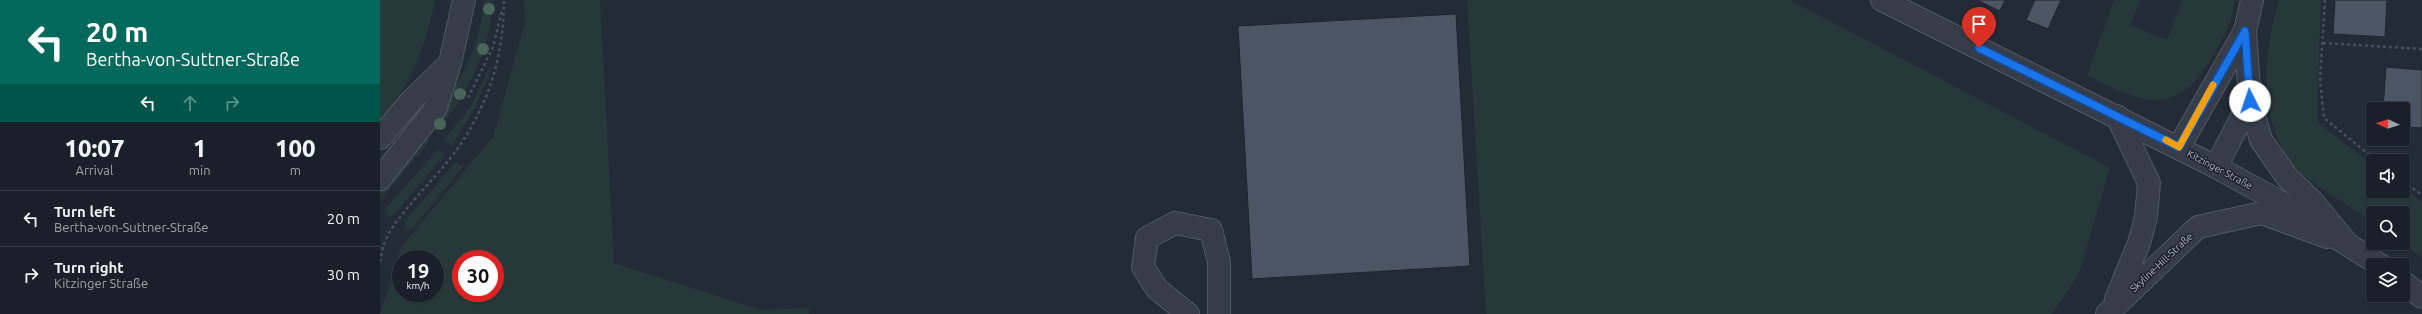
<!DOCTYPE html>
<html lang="en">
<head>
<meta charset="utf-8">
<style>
	body { margin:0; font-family:Ubuntu,sans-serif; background:#232831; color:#f1f3f6; height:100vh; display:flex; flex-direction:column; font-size:15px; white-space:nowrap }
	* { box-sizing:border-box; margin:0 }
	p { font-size:13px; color:#9fa3a8 }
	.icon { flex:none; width:22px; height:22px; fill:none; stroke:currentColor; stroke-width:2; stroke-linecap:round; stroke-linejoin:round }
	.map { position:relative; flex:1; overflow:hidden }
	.drawer { display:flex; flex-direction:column; background:#1a2029; width:380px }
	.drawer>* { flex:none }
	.banner { background:#00695c; color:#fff; overflow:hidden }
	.needle { width:26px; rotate:273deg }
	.fabs { position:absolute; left:1986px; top:102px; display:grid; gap:8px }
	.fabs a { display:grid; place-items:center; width:44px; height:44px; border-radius:4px; background:#1a2029; box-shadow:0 1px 3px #0004,0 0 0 1px #383e46; font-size:20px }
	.speed { position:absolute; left:12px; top:250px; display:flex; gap:8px; font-size:20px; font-weight:700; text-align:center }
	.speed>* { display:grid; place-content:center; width:52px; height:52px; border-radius:50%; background:#1a2029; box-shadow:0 1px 3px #0004,0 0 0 1px #383e46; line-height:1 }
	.speed small { font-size:10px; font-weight:400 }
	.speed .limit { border:6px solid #d22; background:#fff; color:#111 }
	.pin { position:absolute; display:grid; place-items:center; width:34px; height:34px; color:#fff; margin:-41px -17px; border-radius:50% 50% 50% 0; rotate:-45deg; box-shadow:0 0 4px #0007 }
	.pin .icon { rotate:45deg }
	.me { position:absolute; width:44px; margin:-22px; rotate:356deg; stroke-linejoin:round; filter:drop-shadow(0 0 3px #0008) }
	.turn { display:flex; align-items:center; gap:14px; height:84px; padding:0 20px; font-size:18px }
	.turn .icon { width:52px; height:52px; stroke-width:2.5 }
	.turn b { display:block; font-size:28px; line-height:34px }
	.lanes { display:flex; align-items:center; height:38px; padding:0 20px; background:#0003; justify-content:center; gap:20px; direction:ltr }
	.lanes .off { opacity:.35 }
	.eta { display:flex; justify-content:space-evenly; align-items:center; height:68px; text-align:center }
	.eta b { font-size:24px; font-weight:800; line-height:28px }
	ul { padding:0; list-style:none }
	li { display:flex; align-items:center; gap:12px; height:56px; padding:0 20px; border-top:1px solid #383e46 }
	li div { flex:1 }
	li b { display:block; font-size:15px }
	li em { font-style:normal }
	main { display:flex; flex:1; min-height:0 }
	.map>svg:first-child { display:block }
</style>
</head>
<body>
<main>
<section class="drawer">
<div class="banner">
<div class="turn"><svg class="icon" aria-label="left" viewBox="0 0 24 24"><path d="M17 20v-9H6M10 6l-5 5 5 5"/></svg><div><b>20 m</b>Bertha-von-Suttner-Straße</div></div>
<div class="lanes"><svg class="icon" aria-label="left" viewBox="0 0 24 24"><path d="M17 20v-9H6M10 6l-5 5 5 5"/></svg><svg class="icon off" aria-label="ahead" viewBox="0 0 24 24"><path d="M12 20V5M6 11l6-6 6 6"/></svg><svg class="icon off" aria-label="right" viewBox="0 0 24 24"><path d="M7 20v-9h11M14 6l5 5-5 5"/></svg></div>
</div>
<div class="eta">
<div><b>10:07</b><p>Arrival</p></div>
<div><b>1</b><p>min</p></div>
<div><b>100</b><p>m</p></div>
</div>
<ul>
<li><svg class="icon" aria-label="left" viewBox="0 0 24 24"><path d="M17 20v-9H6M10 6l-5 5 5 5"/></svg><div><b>Turn left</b><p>Bertha-von-Suttner-Straße</p></div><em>20 m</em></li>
<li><svg class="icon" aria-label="right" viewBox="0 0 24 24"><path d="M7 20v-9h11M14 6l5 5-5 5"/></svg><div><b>Turn right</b><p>Kitzinger Straße</p></div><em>30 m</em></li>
</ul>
</section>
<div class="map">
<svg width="2042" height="314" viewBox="0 0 2042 314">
	<rect width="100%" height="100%" fill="#232b37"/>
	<g fill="#263839" fill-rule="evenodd">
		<path d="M0,0H55C46,45 31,86 0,121Z"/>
		<path d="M104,0H113C111,50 87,95 56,132L50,124C80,82 99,52 104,0Z"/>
		<path d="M144,0H220L234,263L381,310L429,308V314H0L21,247L113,137L145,22ZM21,259H55V293H21ZM81,259H115V293H81Z"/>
		<polygon points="1087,0 1410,0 1730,168 1699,274 1672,314 1106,314"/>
		<path d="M1734,0H1760L1751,25L1787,40L1802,0H1854C1854,20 1844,37 1834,54C1798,117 1765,106 1707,75Z"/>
		<path d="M1899,0H1941L1937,122L1993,165V191H2023V187L2042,202V258L2023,243V213H1993V222C1967,204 1936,188 1913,166C1909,162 1907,155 1904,151C1878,108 1885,46 1899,0Z"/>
		<polygon points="110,66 112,67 96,106 72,146 64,140 91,106"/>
		<polygon points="43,136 50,141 0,200 0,185"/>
		<polygon points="58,149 65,154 13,216 8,216 6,210 7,207"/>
		<polygon points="76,162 83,167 32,229 26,229 26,220"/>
	</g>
	<g fill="#4c5563" stroke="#1e252f">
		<polygon points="1597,0 1625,0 1620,11"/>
		<polygon points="1655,0 1681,0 1668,29 1646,20"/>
		<polygon points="1955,0 2007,0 2005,37 1953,34"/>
		<polygon points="1076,14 1090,266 872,279 858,26"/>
		<polygon points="2006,67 2042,70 2042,128 2023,127 2023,109 2003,109"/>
	</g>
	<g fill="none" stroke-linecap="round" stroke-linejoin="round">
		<defs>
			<g id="minor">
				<polyline points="1872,0 1865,31 1870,101 1881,140 1907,177 1933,202 1965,241"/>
				<polyline points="0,138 32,100 68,65"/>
				<polyline points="1799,147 1865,31"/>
				<polyline points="1836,167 1870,101"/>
				<polyline points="0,179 56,108 70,63 84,0"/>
				<polyline points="1736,299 1759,243 1766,217 1769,183 1737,116"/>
				<polyline points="808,314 777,289 763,267 767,238 795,223 831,230 839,262 839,314"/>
				<polyline points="1727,314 1818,227 1882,213 1947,237"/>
			</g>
			<g id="tertiary">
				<polyline points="1502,0 1836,167 1900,202 2000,265"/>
				<polyline points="2023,282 2042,297"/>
			</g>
		</defs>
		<use href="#minor" stroke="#525863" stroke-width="24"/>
		<use href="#tertiary" stroke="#525863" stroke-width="24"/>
		<g stroke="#435356" stroke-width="2.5" stroke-dasharray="3 3" stroke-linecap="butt">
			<polyline points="1945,0 1940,80 1944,118 1997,161"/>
			<polyline points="1943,43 2042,49"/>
			<polyline points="88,98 113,47 122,10"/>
			<polyline points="2023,181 2042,195"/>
			<path d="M0,262L3,246L10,231C30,201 57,177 78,148C109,104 124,54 124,0"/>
		</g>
		<use href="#minor" stroke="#373d48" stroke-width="22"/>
		<use href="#tertiary" stroke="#373d48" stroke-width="22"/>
	</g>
	<g fill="#4b6459">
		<circle cx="109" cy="9" r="6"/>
		<circle cx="103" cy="49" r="6"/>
		<circle cx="80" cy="94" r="6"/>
		<circle cx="60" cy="124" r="6"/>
	</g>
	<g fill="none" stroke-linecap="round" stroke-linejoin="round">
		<defs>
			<polyline id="route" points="1599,48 1799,147 1865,31 1870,101"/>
		</defs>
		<use href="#route" stroke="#114b97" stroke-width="10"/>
		<use href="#route" stroke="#1a73e8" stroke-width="7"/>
		<polyline stroke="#f59e0b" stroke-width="7" points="1786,140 1799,147 1833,85"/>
	</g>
	<g text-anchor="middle" stroke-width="3" stroke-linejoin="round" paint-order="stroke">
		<g font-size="10" fill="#b2b8c4" stroke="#1c232d">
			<text transform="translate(1840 169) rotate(28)" y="4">Kitzinger Straße</text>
			<text transform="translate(1781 262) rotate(-43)" y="4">Skyline-Hill-Straße</text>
		</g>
	</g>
</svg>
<div class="fabs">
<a><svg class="needle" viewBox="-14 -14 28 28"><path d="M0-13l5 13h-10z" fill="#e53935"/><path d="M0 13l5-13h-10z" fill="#9fa3a8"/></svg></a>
<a><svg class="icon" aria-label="sound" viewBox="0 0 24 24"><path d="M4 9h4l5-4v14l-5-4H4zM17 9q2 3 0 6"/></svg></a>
<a><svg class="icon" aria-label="search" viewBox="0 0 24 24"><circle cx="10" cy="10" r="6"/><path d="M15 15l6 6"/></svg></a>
<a><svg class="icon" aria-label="layers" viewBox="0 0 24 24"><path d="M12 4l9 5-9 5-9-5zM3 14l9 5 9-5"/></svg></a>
</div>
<div class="speed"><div>19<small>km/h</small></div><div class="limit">30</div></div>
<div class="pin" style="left:1599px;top:48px;background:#d93025"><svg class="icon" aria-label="arrive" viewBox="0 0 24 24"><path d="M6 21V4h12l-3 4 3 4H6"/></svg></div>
<svg class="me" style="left:1870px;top:101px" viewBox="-20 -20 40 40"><circle r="19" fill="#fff"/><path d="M0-13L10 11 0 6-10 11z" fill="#1a73e8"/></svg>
</div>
</main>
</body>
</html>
